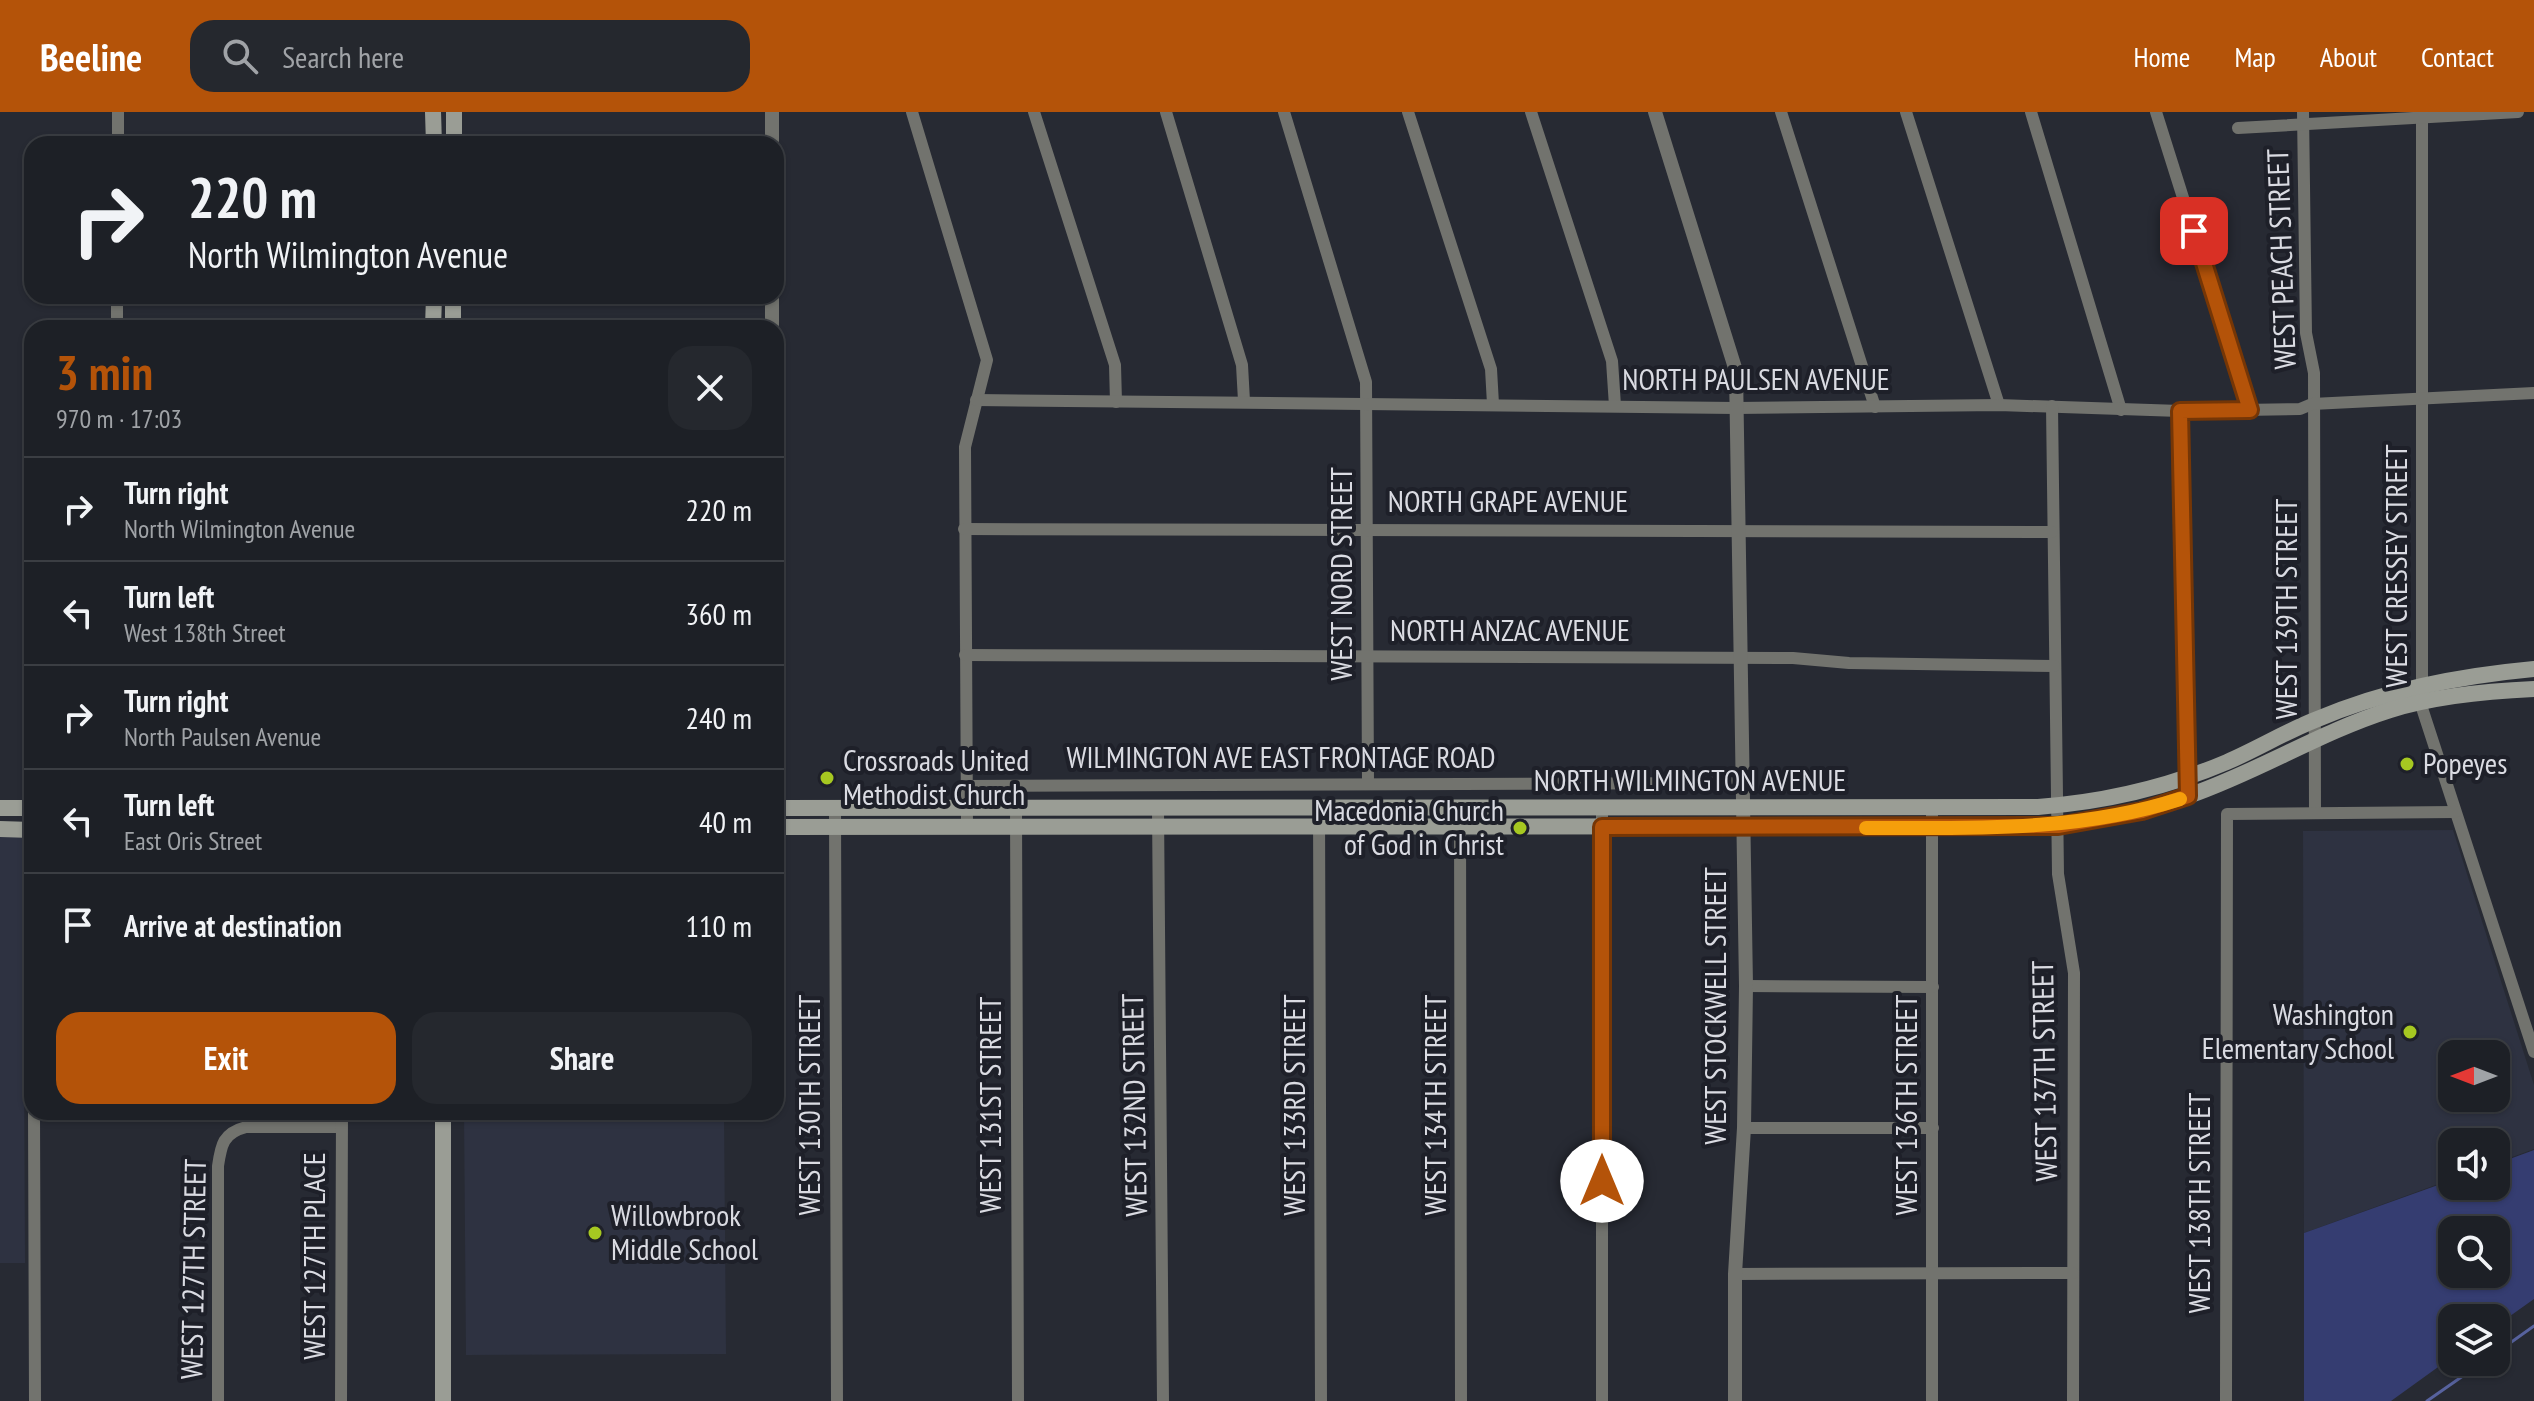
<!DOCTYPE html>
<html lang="en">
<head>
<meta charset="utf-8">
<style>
	body { margin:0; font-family:"PT Sans Narrow",sans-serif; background:#25282e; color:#f1f3f6; height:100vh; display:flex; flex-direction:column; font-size:30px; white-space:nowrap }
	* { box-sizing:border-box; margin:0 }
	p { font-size:26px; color:#a0a3a7 }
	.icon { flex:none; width:44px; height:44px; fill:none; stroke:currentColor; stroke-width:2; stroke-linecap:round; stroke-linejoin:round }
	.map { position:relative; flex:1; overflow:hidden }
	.details { position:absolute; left:24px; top:208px; width:760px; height:800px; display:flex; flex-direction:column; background:#1d2026; border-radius:24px; box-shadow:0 2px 6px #0004,0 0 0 2px #3b3e43 }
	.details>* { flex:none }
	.guide { position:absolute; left:24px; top:24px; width:760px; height:168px; border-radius:24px; box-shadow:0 2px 6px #0004,0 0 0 2px #3b3e43; background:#1d2026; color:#f1f3f6; overflow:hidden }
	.needle { width:52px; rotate:270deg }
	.fabs { position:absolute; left:2438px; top:928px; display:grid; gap:16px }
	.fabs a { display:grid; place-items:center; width:72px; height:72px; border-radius:16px; background:#1d2026; box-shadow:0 2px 6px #0004,0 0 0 2px #3b3e43; font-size:40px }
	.pin { position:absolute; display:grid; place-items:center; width:68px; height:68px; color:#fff; margin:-34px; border-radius:16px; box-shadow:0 4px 12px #0006 }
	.me { position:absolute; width:88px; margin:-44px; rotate:0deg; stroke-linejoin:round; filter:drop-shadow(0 0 6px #0008) }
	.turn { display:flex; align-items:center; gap:28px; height:168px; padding:0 32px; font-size:36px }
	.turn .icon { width:104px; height:104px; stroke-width:2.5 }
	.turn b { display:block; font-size:56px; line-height:68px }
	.round { display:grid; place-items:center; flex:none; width:84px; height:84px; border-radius:24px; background:#25282e }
	.overview { display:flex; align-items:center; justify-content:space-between; height:136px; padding:0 32px }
	h1 { font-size:48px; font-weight:600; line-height:60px; color:#b45309 }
	.primary-button { display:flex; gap:16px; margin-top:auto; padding:16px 32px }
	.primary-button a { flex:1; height:92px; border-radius:24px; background:#b45309; color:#fff; font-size:32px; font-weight:600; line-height:92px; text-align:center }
	.primary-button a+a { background:#25282e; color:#f1f3f6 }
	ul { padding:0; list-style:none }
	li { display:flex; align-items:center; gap:24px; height:104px; padding:0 32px; border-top:2px solid #3b3e43 }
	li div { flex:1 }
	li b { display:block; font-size:30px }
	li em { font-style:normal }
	header { display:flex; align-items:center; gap:48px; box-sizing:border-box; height:112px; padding:0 40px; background:#b45309; color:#fff }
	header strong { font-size:38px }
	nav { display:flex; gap:44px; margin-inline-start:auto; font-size:28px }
	.search { width:560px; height:72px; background:#25282e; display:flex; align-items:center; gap:20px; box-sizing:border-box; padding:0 28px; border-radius:24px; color:#a0a3a7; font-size:30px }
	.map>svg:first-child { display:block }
</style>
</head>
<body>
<header>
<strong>Beeline</strong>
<div class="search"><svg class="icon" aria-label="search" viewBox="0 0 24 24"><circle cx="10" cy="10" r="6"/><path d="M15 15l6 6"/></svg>Search here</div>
<nav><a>Home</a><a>Map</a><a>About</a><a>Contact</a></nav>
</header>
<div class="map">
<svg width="2534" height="1289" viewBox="0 0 2534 1289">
	<rect width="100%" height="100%" fill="#272a33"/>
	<g fill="#2e3241" fill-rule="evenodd">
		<path d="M2453,718L2534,973V1037L2496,1051V1030H2452V1067L2304,1121L2303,719ZM2452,942H2496V986H2452Z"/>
		<polygon points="0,724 23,724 25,1151 0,1151"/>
		<polygon points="464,1000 724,1000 726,1242 466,1243"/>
	</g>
	<path fill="#353d71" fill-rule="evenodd" d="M2534,1038V1187L2496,1214V1206H2452V1245L2391,1289H2304V1121L2452,1068V1074H2496V1052ZM2452,1118H2496V1162H2452Z"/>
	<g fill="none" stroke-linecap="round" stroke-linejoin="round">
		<g stroke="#57629e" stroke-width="3">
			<polyline points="2496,1241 2534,1214"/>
			<polyline points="2427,1289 2483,1250"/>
		</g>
		<g stroke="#72736e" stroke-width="12">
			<polyline points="118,0 118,32"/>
			<polyline points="912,0 987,248 965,335 967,715"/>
			<polyline points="1034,0 1115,253 1116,290"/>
			<polyline points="1166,0 1242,253 1244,289"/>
			<polyline points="1284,0 1366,270 1368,671"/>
			<polyline points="1408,0 1491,257 1493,292"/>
			<polyline points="1531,0 1612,249 1615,294"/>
			<polyline points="1781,0 1875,295"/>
			<polyline points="1906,0 1999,293"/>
			<polyline points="2031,0 2121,298"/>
			<polyline points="2156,0 2250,298"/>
			<polyline points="2303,0 2306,221 2314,261 2315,701"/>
			<polyline points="2422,0 2422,596 2534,940"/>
			<polyline points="2238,16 2518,0"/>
			<polyline points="117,184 117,216"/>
			<polyline points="976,288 1736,296 1999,293 2180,299 2300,297 2312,292 2534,281"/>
			<polyline points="2052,294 2058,762 2074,861 2073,1289"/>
			<polyline points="2180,299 2186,673"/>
			<polyline points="964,417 2052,420"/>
			<polyline points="965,543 1793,546 1849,551 2054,554"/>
			<polyline points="966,674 1740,671"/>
			<polyline points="1016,696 1018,1289"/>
			<polyline points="835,697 837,1289"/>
			<polyline points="1158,697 1163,1289"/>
			<polyline points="1319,697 1321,1289"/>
			<polyline points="1460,697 1461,1289"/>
			<polyline points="1932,697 1932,1289"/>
			<polyline points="1746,874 1933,875"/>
			<polyline points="34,1000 35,1289"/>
			<polyline points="1744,1016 1933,1016"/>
			<polyline points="1735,1162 2073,1161"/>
			<path d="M218,1289V1054C221,1033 223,1021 246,1015H341"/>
			<polyline points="341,1289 342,1000"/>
			<polyline points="1602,1289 1602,697"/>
			<polyline points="2226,1289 2227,702 2455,700"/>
		</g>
		<g stroke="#72736e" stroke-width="14">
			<polyline points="772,0 772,32"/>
			<polyline points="1655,0 1736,259 1746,874 1744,1016 1735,1162 1735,1289"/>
			<polyline points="772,216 772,184"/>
		</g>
		<g stroke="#9a9d95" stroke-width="16">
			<polyline points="433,0 434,32"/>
			<polyline points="454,32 454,0"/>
			<polyline points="453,184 453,216"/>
			<polyline points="433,216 434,184"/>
			<polyline points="0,696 32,696"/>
			<path d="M776,696L2038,695C2104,690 2166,676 2227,650C2257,637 2285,620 2315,608C2386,578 2458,564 2534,557"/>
			<path d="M776,715L2058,714C2102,706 2145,699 2188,684C2258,660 2320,620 2390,598C2435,584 2487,579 2534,577"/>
			<polyline points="0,717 32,718"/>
			<polyline points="443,1000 443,1289"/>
		</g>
	</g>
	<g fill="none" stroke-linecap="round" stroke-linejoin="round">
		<defs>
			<polyline id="route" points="1602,1069 1602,715 2058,714 2142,699 2188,684 2180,299 2250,298 2194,119"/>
		</defs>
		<use href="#route" stroke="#753606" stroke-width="20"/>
		<use href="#route" stroke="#b45309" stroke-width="14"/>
		<path stroke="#f59e0b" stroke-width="14" d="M1866,716C1972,716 2078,720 2180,687"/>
	</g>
	<g fill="#a6c821" stroke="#1e2029" stroke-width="3">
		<circle cx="2407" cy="652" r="8"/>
		<circle cx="827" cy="666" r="8"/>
		<circle cx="1520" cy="716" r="8"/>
		<circle cx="2410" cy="920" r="8"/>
		<circle cx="595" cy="1121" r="8"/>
	</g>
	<g text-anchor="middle" stroke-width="8" stroke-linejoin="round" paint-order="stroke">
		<g font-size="30" fill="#dadbe2" stroke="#1e2029">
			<text transform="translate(2282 147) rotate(-92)" y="10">WEST PEACH STREET</text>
			<text x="1756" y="278">NORTH PAULSEN AVENUE</text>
			<text x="1508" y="400">NORTH GRAPE AVENUE</text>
			<text transform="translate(2397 454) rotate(-90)" y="10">WEST CRESSEY STREET</text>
			<text transform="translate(1342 462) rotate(-90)" y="10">WEST NORD STREET</text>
			<text transform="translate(2287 497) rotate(-90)" y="10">WEST 139TH STREET</text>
			<text x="1510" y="529">NORTH ANZAC AVENUE</text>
			<text x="1281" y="656">WILMINGTON AVE EAST FRONTAGE ROAD</text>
			<text x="1690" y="679">NORTH WILMINGTON AVENUE</text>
			<text transform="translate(1716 894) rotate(-90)" y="10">WEST STOCKWELL STREET</text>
			<text transform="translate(2045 959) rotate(-91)" y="10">WEST 137TH STREET</text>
			<text transform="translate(810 993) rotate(-90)" y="10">WEST 130TH STREET</text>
			<text transform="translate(991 993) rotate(-90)" y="10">WEST 131ST STREET</text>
			<text transform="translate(1135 993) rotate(-91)" y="10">WEST 132ND STREET</text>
			<text transform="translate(1295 993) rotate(-90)" y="10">WEST 133RD STREET</text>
			<text transform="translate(1436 993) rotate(-90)" y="10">WEST 134TH STREET</text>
			<text transform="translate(1907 993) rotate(-90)" y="10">WEST 136TH STREET</text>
			<text transform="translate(2200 1091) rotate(-90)" y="10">WEST 138TH STREET</text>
			<text transform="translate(315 1144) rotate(-90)" y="10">WEST 127TH PLACE</text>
			<text transform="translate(194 1157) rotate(-89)" y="10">WEST 127TH STREET</text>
		</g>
		<g font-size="30" fill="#dadbe2" stroke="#1e2029" text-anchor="start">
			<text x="843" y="659">Crossroads United<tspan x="843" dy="34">Methodist Church</tspan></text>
			<text x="2423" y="662">Popeyes</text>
			<text x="1504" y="709" text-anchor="end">Macedonia Church<tspan x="1504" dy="34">of God in Christ</tspan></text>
			<text x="2394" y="913" text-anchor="end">Washington<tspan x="2394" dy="34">Elementary School</tspan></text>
			<text x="611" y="1114">Willowbrook<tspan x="611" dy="34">Middle School</tspan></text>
		</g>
	</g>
</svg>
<div class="fabs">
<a><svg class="needle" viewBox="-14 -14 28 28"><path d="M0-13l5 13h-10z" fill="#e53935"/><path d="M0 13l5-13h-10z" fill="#a0a3a7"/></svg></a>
<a><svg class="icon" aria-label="sound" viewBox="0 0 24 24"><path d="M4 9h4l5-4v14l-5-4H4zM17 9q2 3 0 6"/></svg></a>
<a><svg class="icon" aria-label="search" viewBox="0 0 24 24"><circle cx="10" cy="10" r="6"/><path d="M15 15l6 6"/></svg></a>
<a><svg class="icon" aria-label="layers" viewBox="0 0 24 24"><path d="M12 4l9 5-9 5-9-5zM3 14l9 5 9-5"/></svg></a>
</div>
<div class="pin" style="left:2194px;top:119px;background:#d93025"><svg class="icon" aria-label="arrive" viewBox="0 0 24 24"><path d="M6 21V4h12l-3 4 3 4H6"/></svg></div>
<svg class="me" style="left:1602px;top:1069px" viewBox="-20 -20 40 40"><circle r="19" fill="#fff"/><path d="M0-13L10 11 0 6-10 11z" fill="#b45309"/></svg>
<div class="guide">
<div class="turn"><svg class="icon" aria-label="right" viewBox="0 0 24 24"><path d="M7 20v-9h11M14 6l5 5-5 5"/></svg><div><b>220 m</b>North Wilmington Avenue</div></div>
</div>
<section class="details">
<div class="overview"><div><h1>3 min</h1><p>970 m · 17:03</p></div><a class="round"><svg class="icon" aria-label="close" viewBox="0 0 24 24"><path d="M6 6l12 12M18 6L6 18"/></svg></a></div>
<ul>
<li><svg class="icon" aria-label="right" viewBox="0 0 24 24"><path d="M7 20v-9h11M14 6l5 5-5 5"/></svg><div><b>Turn right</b><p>North Wilmington Avenue</p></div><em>220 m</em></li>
<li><svg class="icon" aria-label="left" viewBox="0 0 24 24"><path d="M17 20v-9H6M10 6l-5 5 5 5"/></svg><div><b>Turn left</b><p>West 138th Street</p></div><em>360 m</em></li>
<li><svg class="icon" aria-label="right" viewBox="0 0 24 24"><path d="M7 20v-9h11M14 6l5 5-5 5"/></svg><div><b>Turn right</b><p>North Paulsen Avenue</p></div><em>240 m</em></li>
<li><svg class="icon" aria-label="left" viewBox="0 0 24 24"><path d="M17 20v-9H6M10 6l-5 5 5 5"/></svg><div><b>Turn left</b><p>East Oris Street</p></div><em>40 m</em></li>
<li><svg class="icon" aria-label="arrive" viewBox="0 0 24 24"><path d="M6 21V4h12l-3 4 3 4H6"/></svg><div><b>Arrive at destination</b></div><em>110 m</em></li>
</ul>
<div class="primary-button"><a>Exit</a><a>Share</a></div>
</section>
</div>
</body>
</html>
